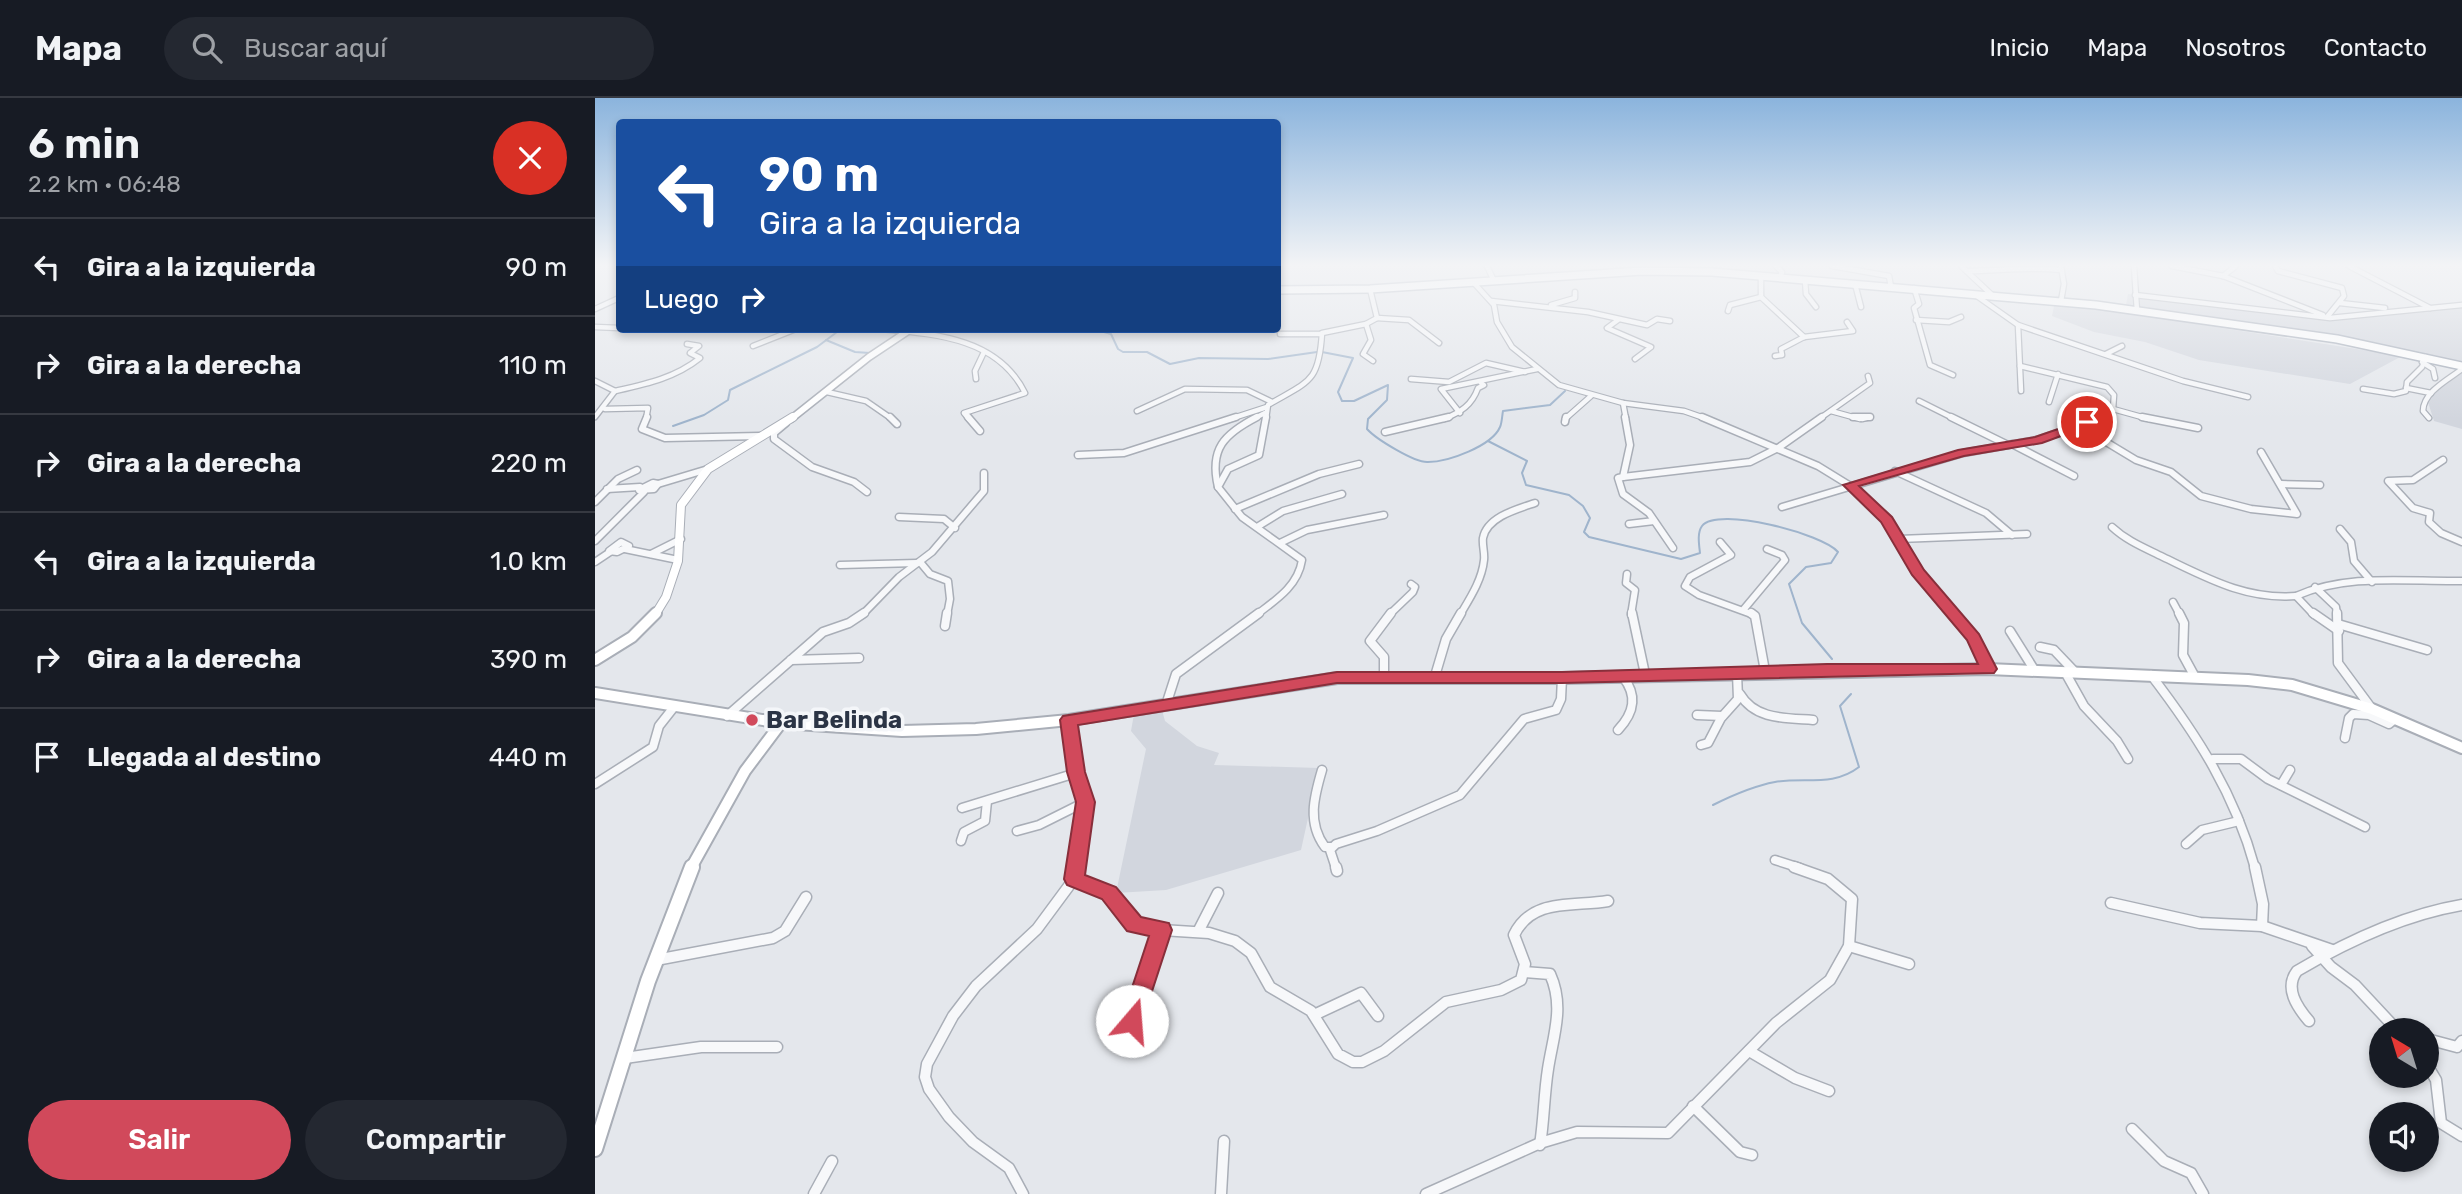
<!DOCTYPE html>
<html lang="es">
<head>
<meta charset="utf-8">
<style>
	body { margin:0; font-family:Rubik,sans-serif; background:#242831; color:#f1f3f6; height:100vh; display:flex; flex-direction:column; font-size:26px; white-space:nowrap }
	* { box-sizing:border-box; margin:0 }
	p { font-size:23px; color:#9ea1a6 }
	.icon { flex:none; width:38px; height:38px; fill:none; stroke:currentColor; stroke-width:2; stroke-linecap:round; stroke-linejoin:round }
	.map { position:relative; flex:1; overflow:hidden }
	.side { display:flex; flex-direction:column; background:#171b24; width:595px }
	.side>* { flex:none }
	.hud { position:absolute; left:21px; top:21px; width:665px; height:214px; border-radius:7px; box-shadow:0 4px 10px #0003; background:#1a4fa0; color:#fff; overflow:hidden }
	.needle { width:46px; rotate:322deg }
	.fabs { position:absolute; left:1774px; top:920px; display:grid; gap:14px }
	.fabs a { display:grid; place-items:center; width:70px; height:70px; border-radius:50%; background:#171b24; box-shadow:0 4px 10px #0003; font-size:35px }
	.pin { position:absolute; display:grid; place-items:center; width:60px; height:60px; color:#fff; margin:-30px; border:4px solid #fff; border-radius:50%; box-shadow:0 2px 7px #0007 }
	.me { position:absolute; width:77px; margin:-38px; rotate:18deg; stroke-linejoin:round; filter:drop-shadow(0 0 5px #0008) }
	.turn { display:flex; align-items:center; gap:24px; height:147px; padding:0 28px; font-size:32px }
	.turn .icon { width:91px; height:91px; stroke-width:2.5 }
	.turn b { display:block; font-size:49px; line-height:60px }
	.then { display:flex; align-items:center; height:66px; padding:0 28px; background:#0003; gap:14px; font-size:26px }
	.round { display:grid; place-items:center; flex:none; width:74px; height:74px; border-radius:37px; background:#242831 }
	.overview { display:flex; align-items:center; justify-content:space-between; height:119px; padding:0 28px }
	h1 { font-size:42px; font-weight:600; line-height:52px }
	.cta { display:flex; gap:14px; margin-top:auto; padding:14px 28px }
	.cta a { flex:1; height:80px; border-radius:42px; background:#d1495b; color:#fff; font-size:28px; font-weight:600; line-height:80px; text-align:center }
	.cta a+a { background:#242831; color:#f1f3f6 }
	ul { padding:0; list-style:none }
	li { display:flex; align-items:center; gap:21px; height:98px; padding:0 28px; border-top:2px solid #363941 }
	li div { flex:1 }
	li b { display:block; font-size:26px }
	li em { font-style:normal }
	header { display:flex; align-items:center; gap:42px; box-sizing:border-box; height:98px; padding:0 35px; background:#171b24; border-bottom:2px solid #363941 }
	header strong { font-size:33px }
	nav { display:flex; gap:38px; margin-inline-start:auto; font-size:24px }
	.search { width:490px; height:63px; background:#242831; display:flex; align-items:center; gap:18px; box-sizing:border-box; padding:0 24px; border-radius:38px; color:#9ea1a6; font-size:26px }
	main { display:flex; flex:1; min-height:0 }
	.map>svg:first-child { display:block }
</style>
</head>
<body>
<header>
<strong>Mapa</strong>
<div class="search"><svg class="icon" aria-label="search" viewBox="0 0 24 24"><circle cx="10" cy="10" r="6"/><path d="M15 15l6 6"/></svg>Buscar aquí</div>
<nav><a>Inicio</a><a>Mapa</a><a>Nosotros</a><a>Contacto</a></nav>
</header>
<main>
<section class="side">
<div class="overview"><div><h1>6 min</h1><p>2.2 km · 06:48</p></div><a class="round" style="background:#d93025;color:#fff"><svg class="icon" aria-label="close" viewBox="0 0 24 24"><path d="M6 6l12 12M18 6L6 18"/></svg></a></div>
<ul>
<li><svg class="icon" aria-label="left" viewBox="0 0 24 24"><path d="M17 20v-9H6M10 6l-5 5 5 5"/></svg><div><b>Gira a la izquierda</b></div><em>90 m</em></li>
<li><svg class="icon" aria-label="right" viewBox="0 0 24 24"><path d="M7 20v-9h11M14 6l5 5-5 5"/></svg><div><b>Gira a la derecha</b></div><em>110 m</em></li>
<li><svg class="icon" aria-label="right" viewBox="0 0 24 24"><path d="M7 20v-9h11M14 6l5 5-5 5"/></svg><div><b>Gira a la derecha</b></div><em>220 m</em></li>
<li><svg class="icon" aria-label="left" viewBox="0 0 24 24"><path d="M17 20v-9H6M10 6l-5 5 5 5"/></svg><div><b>Gira a la izquierda</b></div><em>1.0 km</em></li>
<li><svg class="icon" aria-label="right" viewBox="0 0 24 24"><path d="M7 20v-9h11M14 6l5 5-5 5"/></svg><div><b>Gira a la derecha</b></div><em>390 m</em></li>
<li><svg class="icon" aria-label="arrive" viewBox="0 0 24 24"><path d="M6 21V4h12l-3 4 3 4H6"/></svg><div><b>Llegada al destino</b></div><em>440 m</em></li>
</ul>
<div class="cta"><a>Salir</a><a>Compartir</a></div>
</section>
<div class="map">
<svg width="1867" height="1096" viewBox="0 0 1867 1096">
	<rect width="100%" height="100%" fill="#e4e7ec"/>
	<g fill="#d2d6de">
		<polygon points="1533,196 1738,219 1830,211 1867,204 1867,264 1770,243 1554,212 1556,219 1807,258 1755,286 1604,262 1550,244 1499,234 1457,218 1461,198 1531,207"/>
		<polygon points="1867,267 1867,331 1839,323 1832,301"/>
		<polygon points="567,612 570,623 602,648 624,655 619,667 724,670 706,752 571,792 521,795 551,651 536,633 539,616"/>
	</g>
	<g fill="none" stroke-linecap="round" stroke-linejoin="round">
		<g stroke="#9fb4cc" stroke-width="2">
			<polyline points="498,231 516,236 523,251 528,254 552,254 575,266 604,260 673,261 722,254"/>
			<polyline points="231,242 260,254 275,255"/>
			<path d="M727,254L758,260L743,294L747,303H759L793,287L792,302L773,321L772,331C781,341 820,365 833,364C853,364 897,348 905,329C907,325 907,318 908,313L955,307L970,293"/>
			<polyline points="78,328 109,317 133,302 135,292 222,249 246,231"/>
			<path d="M893,343L932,363L927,375L931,387L974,397L988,408L995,420L989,434L994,439L1086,461L1105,455C1104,446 1102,435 1107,428C1123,408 1228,436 1243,454L1236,465L1211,469L1194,486L1207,525L1237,561"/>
			<path d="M1118,707C1138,697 1158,688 1180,684C1210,679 1238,689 1264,669L1245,608L1256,596"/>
		</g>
		<defs>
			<g id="street-far3">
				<polyline points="892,168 899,183"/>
				<polyline points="1181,168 1187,174 1185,180"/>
				<polyline points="1237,168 1294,178 1296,189"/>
				<polyline points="1366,168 1397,197"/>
				<polyline points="1466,168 1469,186 1466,203"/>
				<polyline points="1539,168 1542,213"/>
				<polyline points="1577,168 1628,178 1728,217"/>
				<polyline points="1680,168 1683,173 1747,190 1749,198 1732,219"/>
				<polyline points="1754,168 1835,210"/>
				<path d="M1372,173C1405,173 1434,168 1466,172"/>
				<polyline points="1166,178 1166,199 1209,239"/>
				<polyline points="1628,178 1641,168"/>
				<polyline points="1210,182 1211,196 1221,209"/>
				<polyline points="878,184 899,207 902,224 917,249 964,287 1028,305 1089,313 1112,321"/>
				<polyline points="1260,186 1266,209"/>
				<polyline points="1319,190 1324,206 1319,210 1335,267 1358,277"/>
				<polyline points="1379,196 1423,227 1426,293"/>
				<polyline points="1540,197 1735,220 1867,207"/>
				<polyline points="896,203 993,214 1052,227 1062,221 1075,223"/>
				<polyline points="1745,205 1790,210"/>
				<polyline points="956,207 980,200 980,194"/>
				<polyline points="0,211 24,200"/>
				<polyline points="1133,213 1135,207 1166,199"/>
				<polyline points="782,220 814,222 844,245"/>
				<polyline points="1023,222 1012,230 1056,249 1040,261"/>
				<polyline points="1321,222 1354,224 1366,219"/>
				<polyline points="771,226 776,242 768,256 778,263"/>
				<polyline points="1423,227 1588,283 1653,299"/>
				<polyline points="0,229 24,230"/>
				<path d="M286,231C341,236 403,240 430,295L369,315L374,321"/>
				<polyline points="685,236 726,236"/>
				<polyline points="158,248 201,231"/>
				<polyline points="1511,256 1527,248"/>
				<polyline points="1180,258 1187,257 1186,251 1209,239 1258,233 1252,224"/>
				<polyline points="1827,264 1838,271 1840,280"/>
				<polyline points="1425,268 1512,289 1519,297 1518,311 1506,321"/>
				<polyline points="381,281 380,273 389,254"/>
				<polyline points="816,281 854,284 891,265 930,274"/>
				<polyline points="0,283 20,293 0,319"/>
				<polyline points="1811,290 1836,295"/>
				<polyline points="1768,291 1799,296 1811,293 1812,284 1827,269 1831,259"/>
				<path d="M20,293C51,286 80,280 105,260L95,255L104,248L92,246"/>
				<polyline points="232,294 271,303 297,321"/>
				<polyline points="1324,303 1360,321"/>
				<polyline points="1454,304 1463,276"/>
				<polyline points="1028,305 1031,321"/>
				<polyline points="10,311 53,310 51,321"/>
				<polyline points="1518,311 1554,321"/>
				<polyline points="542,313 590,291 652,292 677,304"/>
				<polyline points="1236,313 1265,321"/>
				<polyline points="865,315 846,291 942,271"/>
				<path d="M1834,320L1828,313C1828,294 1854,281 1867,271"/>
				<polyline points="635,321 672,309"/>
				<polyline points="658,321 670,315"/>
				<path d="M671,321L673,307C714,283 724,285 727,235L771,226L782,220L775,191"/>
				<path d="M849,321C866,314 877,307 883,290L889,287L886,285"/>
				<polyline points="970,321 996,298"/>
				<polyline points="1224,321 1275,285 1273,278"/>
				<polyline points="1267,321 1275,319"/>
			</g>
			<g id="street-far2">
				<polyline points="52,319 47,331 70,340 165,338"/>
				<polyline points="295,319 302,326"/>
				<polyline points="373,319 385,333"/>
				<polyline points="1030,319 1035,347 1028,379 1023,380 1028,396 1054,415 1078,450"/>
				<polyline points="1107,319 1223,368 1262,392 1292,422 1323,474 1360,517"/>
				<polyline points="1258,319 1275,319"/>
				<polyline points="1356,319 1413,347"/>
				<polyline points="1547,319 1603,330"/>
				<polyline points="970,324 971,319"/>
				<polyline points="191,325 179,335 179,341 217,369 259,384 272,394"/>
				<polyline points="1483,327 1541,362 1576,374 1606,398 1656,411 1702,416 1666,354"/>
				<polyline points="790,334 854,319"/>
				<polyline points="1417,346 1479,378"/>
				<polyline points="483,357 529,355 641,319"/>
				<polyline points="1848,362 1818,382 1793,383 1818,410 1835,415 1834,424 1846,435 1867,444"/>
				<polyline points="1300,373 1391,415 1417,437"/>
				<polyline points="1028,379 1155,364 1183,350 1227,319"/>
				<polygon points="58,385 63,386 59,391 44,392"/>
				<polyline points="63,386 113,371"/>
				<polyline points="1686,386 1725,387"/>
				<path d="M623,389C614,351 629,336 662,319"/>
				<polyline points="12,391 45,389"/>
				<polyline points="0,404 23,381 42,372"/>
				<polyline points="1187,409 1368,355 1442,342 1509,319"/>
				<polyline points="640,411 724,376 764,366"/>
				<polyline points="304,419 349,421 360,430"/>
				<polyline points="1034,426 1059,423"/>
				<polyline points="662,429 688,413 747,396"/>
				<path d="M1517,429C1532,443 1550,450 1568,459C1612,480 1651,502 1701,498"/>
				<polyline points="1745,431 1756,444 1759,463 1777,484"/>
				<polyline points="1304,441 1432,436"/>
				<polyline points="0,443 49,394"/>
				<polygon points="26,444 34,448 22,454 14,453"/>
				<polyline points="1125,444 1136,457 1095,479 1090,488 1104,497 1159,517"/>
				<polyline points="685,445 712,432 789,417"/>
				<polyline points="30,451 83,462"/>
				<polyline points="56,456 86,441"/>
				<polyline points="0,464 15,454"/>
				<polyline points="325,464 335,476 353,483 355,501 352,517"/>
				<polyline points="245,467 322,465"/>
				<polyline points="1032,476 1031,485 1040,492 1036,517"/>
				<polyline points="1720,489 1741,509 1742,517"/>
				<polyline points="1578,504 1585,517"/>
				<polyline points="1149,511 1190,462 1187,457 1172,451"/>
				<polyline points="267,517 304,479 337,454 389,393 389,375"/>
				<path d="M661,517C681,502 703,488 707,462L647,419L623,389L633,371L664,357L671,319"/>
				<polyline points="794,517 818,494 820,489 816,486"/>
				<path d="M865,517C875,500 887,482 889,462C890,455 887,447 888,440C892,419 922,411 940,405"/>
				<path d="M1719,517L1701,498C1753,475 1812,484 1867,483"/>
			</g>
			<g id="street-far1">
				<polyline points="1037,515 1050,576"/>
				<polyline points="1156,515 1160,518 1170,573"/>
				<polyline points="1358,515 1379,540 1393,571"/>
				<polyline points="1584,515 1589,525 1588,557 1600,579"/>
				<polyline points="1718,515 1744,533"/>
				<polyline points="1742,515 1743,565 1777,611"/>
				<polyline points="1743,526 1832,552"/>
				<polyline points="350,528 352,515"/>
				<polyline points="1415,533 1440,573"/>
				<polyline points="1445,549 1459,552 1480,574"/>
				<polyline points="196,562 264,560"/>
				<polyline points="1470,574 1489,608 1522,643 1533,661"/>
				<polyline points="789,577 789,559 775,543 796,515"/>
				<path d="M1556,577C1602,637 1640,696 1660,770"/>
				<polyline points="840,578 851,541 866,515"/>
				<path d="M1145,596C1160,622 1191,620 1218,622"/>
				<polyline points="571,607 581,576 664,515"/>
				<polyline points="1102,617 1127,618"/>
				<polyline points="132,618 228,534 254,525 269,515"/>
				<polyline points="474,622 481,675 490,704 481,770"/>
				<path d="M1023,632C1039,615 1043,598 1028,579"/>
				<polyline points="1750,640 1754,620 1758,616 1774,617 1794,626 1800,621"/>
				<polyline points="1106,647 1113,645 1126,620 1143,601 1142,575"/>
				<polyline points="1618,661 1646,661 1673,681 1770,729"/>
				<path d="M727,672C719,699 712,725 730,749H736"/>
				<polyline points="0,686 58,649 64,628 79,609"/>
				<polyline points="1686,687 1695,672"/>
				<polyline points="367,710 481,675"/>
				<polyline points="422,733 444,727 490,704"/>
				<polyline points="366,743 369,734 390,723 392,703"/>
				<polyline points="1591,746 1607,732 1644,723"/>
				<polyline points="1180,762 1205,770"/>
				<polyline points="741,770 735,752 741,746 782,733 865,697 929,621 961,612 966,601 967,580"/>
			</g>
			<g id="street">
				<polyline points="741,769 742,773"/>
				<polyline points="1660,769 1668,806 1667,828"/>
				<path d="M479,781L510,792L539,825L551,831L614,835L640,843L656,855L675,889L716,913L743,956L758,964H767L789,953L851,904L906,892L926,882L930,866L919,837C937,799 980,809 1013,803"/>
				<polyline points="1516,805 1605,825 1667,828 1737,852"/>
				<polyline points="604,832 623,795"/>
				<polyline points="1254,848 1314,866"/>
				<polyline points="1717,848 1736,869 1760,887 1803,933"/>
				<polyline points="61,862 178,840 190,833 211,799"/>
				<path d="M929,874L955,876C970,909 958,938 953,971C949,996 949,1022 945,1047"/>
				<polyline points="719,917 766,895 783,918"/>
				<polyline points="537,923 567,832"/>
				<path d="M1714,923C1702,909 1689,890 1702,873C1753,843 1808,817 1867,807"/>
				<polyline points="1832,941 1862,949 1867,943"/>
				<polyline points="1154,953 1200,980 1234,993"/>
				<polyline points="30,960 106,949 182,949"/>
				<polyline points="1832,967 1841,982 1846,1025 1867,1038"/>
				<polyline points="1098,1008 1145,1054 1157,1057"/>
				<polyline points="1537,1031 1569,1063 1596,1075 1608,1096"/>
				<polyline points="219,1096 237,1063"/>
				<polyline points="428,1096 414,1070 378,1044 354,1019 334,991 330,979 332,966 358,918 381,888 442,831 479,781 481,769"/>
				<polyline points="626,1096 629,1043"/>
				<polyline points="831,1096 945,1045 982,1034 1073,1035 1181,925 1235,882 1254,848 1257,801 1233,781 1199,769"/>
			</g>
			<polyline id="secondary-far3" points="196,321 274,259 316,231"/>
			<polyline id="secondary-far2" points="60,517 71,499 83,463 86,407 113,371 198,319"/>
			<g id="secondary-far1">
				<polyline points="0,562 37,539 61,515"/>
				<polyline points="0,595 186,625 307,633 381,631 474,622 742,580 967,580 1393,571 1653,582 1697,587 1777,611 1867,650"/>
				<polyline points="96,770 150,673 186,625"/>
			</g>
			<polyline id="secondary" points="0,1051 53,883 97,769"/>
			<polyline id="primary" points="682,192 775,191 1047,173 1117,174 1501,207 1742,241 1867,268"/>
		</defs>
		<use href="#street-far3" stroke="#a9aeb7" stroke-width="7"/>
		<use href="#street-far2" stroke="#a9aeb7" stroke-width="9"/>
		<use href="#street-far1" stroke="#a9aeb7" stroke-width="11"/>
		<use href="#street" stroke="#a9aeb7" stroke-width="13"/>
		<use href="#secondary-far3" stroke="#a9aeb7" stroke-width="9"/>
		<use href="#secondary-far2" stroke="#a9aeb7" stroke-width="10"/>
		<use href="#secondary-far1" stroke="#a9aeb7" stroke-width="14"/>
		<use href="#secondary" stroke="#a9aeb7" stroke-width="18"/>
		<use href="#primary" stroke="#a3abb8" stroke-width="10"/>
		<use href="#street-far3" stroke="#f7f8fa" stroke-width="4.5"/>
		<use href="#street-far2" stroke="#f7f8fa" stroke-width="6"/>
		<use href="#street-far1" stroke="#f7f8fa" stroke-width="8"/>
		<use href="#street" stroke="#f7f8fa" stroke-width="10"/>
		<use href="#secondary-far3" stroke="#fff" stroke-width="6"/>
		<use href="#secondary-far2" stroke="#fff" stroke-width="8"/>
		<use href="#secondary-far1" stroke="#fff" stroke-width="10"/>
		<use href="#secondary" stroke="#fff" stroke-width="14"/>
		<use href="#primary" stroke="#fff" stroke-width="7"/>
	</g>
	<linearGradient id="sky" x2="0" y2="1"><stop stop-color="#8bb4dd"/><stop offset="0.52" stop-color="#f3f4f6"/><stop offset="1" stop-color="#f3f4f6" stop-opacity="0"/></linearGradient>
	<rect width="1867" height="321" fill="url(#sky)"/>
	<polygon fill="#d1495b" stroke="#882f3b" stroke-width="2" points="1492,321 1496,322 1496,327 1447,345 1369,358 1264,388 1297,419 1329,472 1384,536 1402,571 1399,575 967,585 742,585 483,627 490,674 500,704 490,777 521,789 546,819 574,825 577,832 545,930 537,933 529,930 526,923 554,838 532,833 507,801 472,787 469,781 481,704 472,674 465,622 468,618 742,574 967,574 1232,566 1383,566 1372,542 1317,477 1286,424 1248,387 1363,352 1440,339"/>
	<circle fill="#d1495b" stroke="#f4f6f9" stroke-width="2.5" cx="157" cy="622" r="7"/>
	<g text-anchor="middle" stroke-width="7" stroke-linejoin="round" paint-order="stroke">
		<g font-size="24" font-weight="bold" fill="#2b3445" stroke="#f4f6f9" text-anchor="start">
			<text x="171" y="630">Bar Belinda</text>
		</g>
	</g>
</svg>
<div class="fabs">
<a><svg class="needle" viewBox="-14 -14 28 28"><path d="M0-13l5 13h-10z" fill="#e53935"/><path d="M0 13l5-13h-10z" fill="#9ea1a6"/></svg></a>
<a><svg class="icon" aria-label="sound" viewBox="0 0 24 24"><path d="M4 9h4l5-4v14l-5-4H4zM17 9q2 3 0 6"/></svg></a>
</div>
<div class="pin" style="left:1492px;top:324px;background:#d93025"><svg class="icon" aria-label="arrive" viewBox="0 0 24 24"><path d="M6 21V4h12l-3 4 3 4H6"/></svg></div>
<svg class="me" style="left:537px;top:923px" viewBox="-20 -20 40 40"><circle r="19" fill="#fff"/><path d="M0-13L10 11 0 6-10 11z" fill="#d1495b"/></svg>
<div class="hud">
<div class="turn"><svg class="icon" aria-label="left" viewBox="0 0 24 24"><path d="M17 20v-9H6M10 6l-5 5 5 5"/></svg><div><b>90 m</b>Gira a la izquierda</div></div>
<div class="then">Luego<svg class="icon" aria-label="right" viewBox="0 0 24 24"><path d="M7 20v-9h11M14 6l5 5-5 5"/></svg></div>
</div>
</div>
</main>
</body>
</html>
